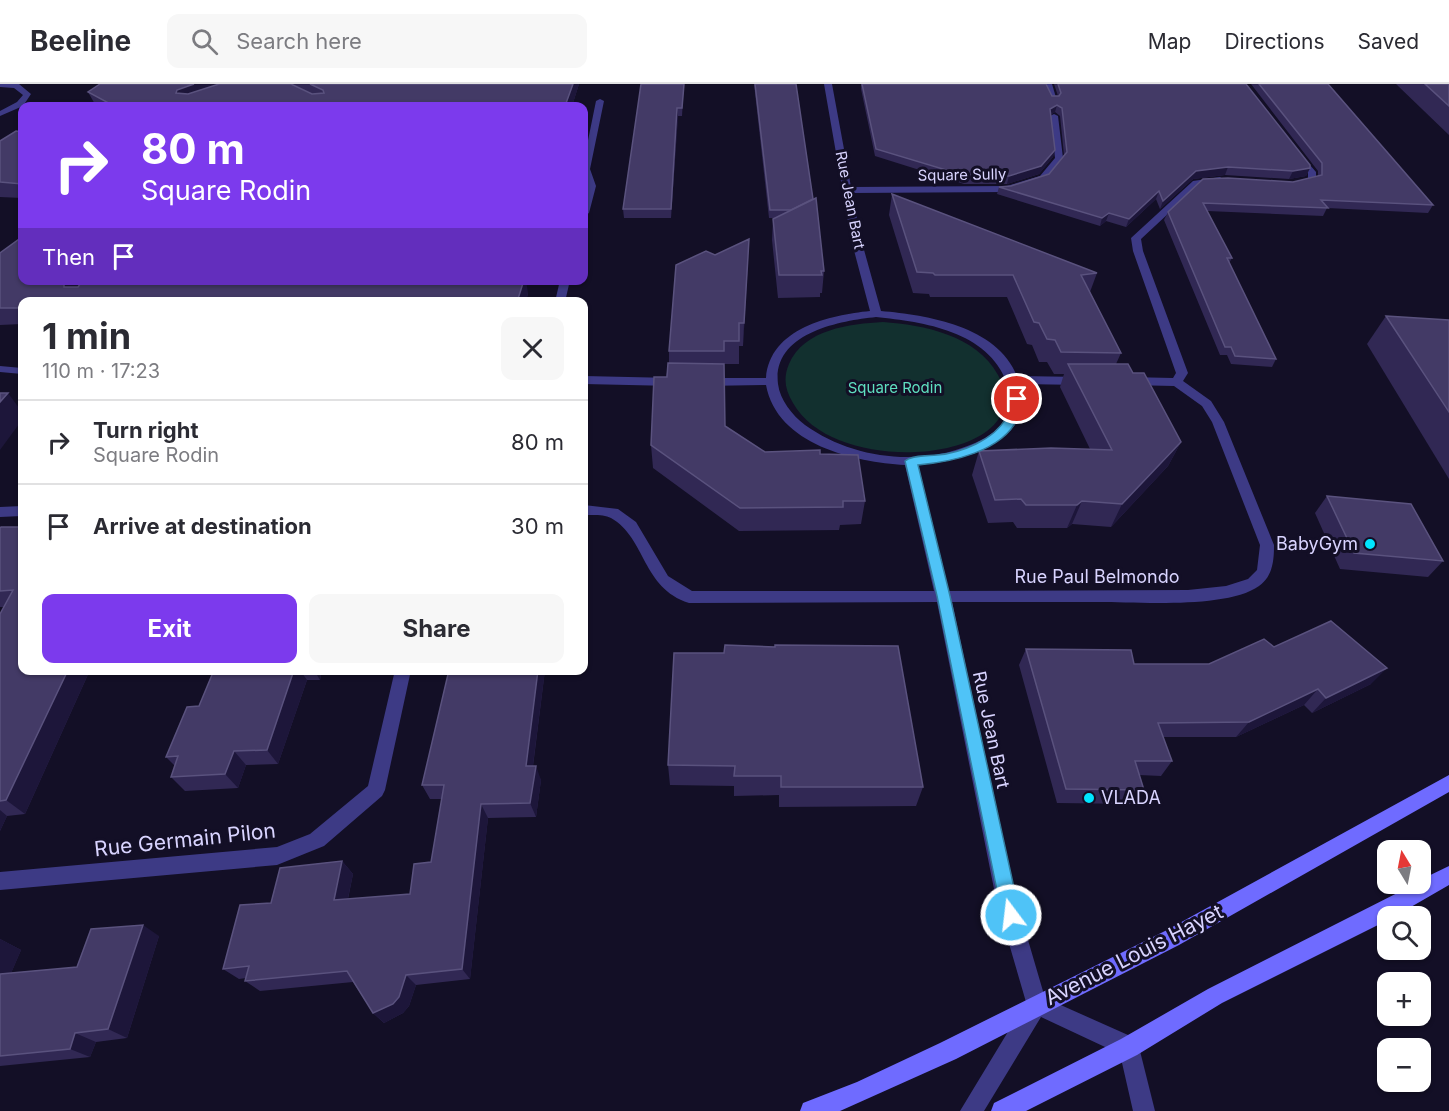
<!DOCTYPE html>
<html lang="en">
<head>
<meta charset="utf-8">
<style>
	body { margin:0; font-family:Inter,sans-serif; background:#f7f7f7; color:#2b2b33; height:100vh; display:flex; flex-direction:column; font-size:22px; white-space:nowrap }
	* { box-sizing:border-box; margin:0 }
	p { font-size:20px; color:#7c7c81 }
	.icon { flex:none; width:33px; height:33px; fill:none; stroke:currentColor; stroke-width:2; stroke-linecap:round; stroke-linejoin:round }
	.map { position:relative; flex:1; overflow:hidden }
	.sheet { position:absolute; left:18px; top:213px; width:570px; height:378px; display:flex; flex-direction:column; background:#fff; border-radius:12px; box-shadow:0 2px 4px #0004 }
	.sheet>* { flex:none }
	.banner { position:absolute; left:18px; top:18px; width:570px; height:183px; border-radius:12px; box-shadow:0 2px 4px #0004; background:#7c3aed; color:#fff; overflow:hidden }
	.needle { width:39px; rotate:350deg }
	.tools { position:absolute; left:1377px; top:756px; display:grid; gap:12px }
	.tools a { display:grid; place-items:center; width:54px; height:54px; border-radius:12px; background:#fff; box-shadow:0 2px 4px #0004; font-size:30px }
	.pin { position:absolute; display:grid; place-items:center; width:51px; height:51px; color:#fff; margin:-26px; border:3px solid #fff; border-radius:50%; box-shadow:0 2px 6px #0007 }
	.me { position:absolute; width:66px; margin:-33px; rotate:345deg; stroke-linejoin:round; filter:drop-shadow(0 0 4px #0008) }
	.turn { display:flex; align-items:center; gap:21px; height:126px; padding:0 24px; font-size:27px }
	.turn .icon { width:78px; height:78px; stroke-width:2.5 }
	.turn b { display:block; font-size:42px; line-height:51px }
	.then { display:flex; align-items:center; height:57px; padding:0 24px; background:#0003; gap:12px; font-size:22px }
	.round { display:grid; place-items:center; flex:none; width:63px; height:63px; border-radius:12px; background:#f7f7f7 }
	.summary { display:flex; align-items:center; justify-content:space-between; height:102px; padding:0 24px }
	h1 { font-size:36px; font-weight:700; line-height:45px }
	.button { display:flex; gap:12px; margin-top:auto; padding:12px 24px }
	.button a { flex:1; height:69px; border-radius:12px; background:#7c3aed; color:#fff; font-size:24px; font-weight:700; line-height:69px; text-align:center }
	.button a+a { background:#f7f7f7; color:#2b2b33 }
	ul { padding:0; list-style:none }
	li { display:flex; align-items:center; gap:18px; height:84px; padding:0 24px; border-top:2px solid #e1e1e2 }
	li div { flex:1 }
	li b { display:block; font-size:22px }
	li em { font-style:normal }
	header { display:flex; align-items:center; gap:36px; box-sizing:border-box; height:84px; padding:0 30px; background:#fff; border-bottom:2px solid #e1e1e2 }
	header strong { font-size:28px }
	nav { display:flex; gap:33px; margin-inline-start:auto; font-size:21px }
	.search { width:420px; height:54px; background:#f7f7f7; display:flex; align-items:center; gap:15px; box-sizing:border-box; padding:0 21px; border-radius:12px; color:#7c7c81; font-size:22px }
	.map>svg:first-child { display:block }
</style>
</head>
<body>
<header>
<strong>Beeline</strong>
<div class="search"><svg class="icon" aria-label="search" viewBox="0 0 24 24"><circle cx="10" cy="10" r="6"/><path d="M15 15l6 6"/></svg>Search here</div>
<nav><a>Map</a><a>Directions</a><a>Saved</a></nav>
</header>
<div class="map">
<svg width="1449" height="1027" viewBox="0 0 1449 1027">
	<rect width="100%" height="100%" fill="#130f26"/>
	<path fill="#12302f" d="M883,238C924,241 976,251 998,291C1045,377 837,398 793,319C785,306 783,294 789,280C804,245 850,240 883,238Z"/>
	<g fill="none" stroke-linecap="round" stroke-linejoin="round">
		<g fill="#3d3a85" fill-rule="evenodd">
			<polygon points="0,0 19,0 31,10 23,22 0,32 0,27 17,18 23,11 14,4 0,3"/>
			<path d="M824,0H832L851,103L1007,102L1040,92L1055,74L1050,32L1054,30L1058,32L1063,74L1046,96L1008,108L852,109L861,155L881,227C927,231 997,242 1017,292L1083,293L1089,297L1083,301L1019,300C1041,356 958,378 918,381L949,507L1188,506L1226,502L1248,495L1257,486L1260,461L1212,338L1202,322L1174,302L1128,301L1122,297L1128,293L1173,294L1176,289L1133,167L1131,154L1193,97L1220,93L1224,96L1199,101L1141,155L1143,167L1188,289L1183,297L1211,317L1224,338L1274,461C1274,476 1273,492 1259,502C1227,525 1138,518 1098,518C1049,518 1000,518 952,518L1016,815L1045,914L1137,955L1155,1027H1133L1120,970L1041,933L984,1027H960L1026,918L996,815L937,518L689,519C642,504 646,454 611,434C604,430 592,431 584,431V421L618,425L636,438L668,492L692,507H934L905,381C855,378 777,361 766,301L703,302L697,298L703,294H766C770,244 830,231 870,227L851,155ZM876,233C924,238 988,247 1007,299C1011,309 1012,324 1006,334C999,347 983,356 970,361C917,383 851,374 805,341C792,331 780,316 778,300C772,249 839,237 876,233Z"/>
			<polygon points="1044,0 1052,0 1057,17 1051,17"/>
			<polygon points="600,15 604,17 590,85 596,102 589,129 584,132 584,115 588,102 584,90 584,76 596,17"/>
			<polygon points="1297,66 1316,88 1316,97 1298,102 1294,99 1308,94 1308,88 1293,69"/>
			<polygon points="560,196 570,196 565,218 555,218"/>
			<polygon points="0,282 22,284 22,290 0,288"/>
			<polygon points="584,292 673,294 679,298 673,302 584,300"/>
			<polygon points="22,422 22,432 0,433 0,423"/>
			<polygon points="395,586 411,586 385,706 382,712 324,762 277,781 0,806 0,788 277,763 310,750 368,702"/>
		</g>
		<g fill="#6f6bff" fill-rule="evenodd">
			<polygon points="1449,691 1449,708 1179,861 956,975 840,1027 800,1027 803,1019 857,998 940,959 1165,847"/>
			<polygon points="1449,782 1449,801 1397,831 1388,832 1388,836 1222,919 1137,971 1026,1027 991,1027 994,1019 1121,955 1208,905 1415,800 1420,800 1420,796"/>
		</g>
	</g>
	<g fill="#312854">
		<polygon points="100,0 579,0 572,22 96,22 88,8"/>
		<polygon points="684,0 682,32 678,32 671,134 624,134 623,125"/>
		<polygon points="754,0 796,0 824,187 822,209 820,209 820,213 778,214 772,156 773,135 775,134 769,134"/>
		<polygon points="861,0 1046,0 1052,12 1058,12 1054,0 1246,0 1310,84 1306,92 1289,95 1225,91 1193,95 1160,125 1156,115 1126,143 1106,137 1100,142 997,110 999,103 1011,102 1049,90 1064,71 1060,32 1055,28 1050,31 1055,66 1053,73 1039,90 1007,100 964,100 875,72 861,5"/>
		<polygon points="1251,0 1328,0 1433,121 1428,129 1327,124 1323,132 1207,127 1232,174 1229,179 1276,275 1272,283 1231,280 1227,271 1220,271 1164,136 1168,128 1203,95 1293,98 1318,92 1318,87"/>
		<polygon points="1396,0 1449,0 1449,51"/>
		<polygon points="22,48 22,114 0,113 0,57"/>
		<polygon points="892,110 1097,189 1090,208 1121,269 1116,280 1133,289 1181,358 1168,382 1111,443 1072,440 1067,444 1017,444 1013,438 988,439 972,391 979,367 1090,365 1060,303 1064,290 1054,290 1047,278 1039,278 1032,261 1027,260 1007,213 930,213 929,210 913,209 889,131"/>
		<polygon points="0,169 22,196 528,209 526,218 22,218 22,240 0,241"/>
		<polygon points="715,171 748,177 743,262 739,262 739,280 724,280 725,342 765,368 820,370 865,417 861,440 840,441 839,446 739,447 653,384 651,361 669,279 669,267"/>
		<polygon points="1386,232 1449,236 1449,395 1367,260"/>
		<polygon points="1327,412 1443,477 1428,493 1340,485 1315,429"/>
		<polygon points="22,443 22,586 90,586 25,730 7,732 0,747 0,530 4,523 0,523 0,444"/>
		<polygon points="1274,563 1371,600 1312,629 1304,621 1236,653 1163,653 1172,677 1161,692 1139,691 1144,706 1133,720 1057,719 1019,581 1026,565 1134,580 1209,580"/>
		<polygon points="674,569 923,703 916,722 779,723 779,711 734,712 734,702 670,701 668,681"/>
		<polygon points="214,586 322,586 320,596 307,596 278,680 246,681 238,704 185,707 171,693 175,682 166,673 199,622"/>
		<polygon points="449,586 545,586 533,682 541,696 536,733 488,734 470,895 416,901 409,922 403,929 384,939 373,929 353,898 260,907 245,897 246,894 239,895 223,885 271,819 342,777 353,790 348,815 410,810 431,778 442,715 430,715 422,701"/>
		<polygon points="159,852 127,954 96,958 90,973 0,982 0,855 21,866 11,889 77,883"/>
	</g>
	<g fill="#1d163a">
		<polygon points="194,0 242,0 183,20 176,9 177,6"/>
		<polygon points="573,0 579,0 572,22 565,22"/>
		<polygon points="1057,21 1055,28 1048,32 1050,25"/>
		<polygon points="677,24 678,32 671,134 671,125"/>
		<polygon points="1055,66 1053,73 1039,90 1007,100 1009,92"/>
		<polygon points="1228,83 1225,91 1193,95 1160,125 1163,117 1196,87"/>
		<polygon points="1310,84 1306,92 1289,95 1293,87"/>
		<polygon points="1159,107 1156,115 1126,143 1129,135"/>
		<polygon points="1109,129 1106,137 1100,142 1102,134"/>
		<polygon points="749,155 748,177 743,262 744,239"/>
		<polygon points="66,196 89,196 74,217 64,203 64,200"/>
		<polygon points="524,196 526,196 528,209 526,218 517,218"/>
		<polygon points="8,309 22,328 22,336 0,366 0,318"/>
		<polygon points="1181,358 1168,382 1111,443 1122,420"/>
		<polygon points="1082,417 1072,440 1067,444 1077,421"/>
		<polygon points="1387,584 1371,600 1312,629 1326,614"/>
		<polygon points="68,586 90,586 25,730 6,716"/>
		<polygon points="294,586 300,586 307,596 278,680 267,666"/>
		<polygon points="314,586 322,586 320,596"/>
		<polygon points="538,586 545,586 531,696 526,682"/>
		<polygon points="1318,605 1304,621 1236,653 1249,638"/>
		<polygon points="234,667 246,681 238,704 225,690"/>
		<polygon points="536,682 541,696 536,733 530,719"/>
		<polygon points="481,720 488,734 470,895 462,885"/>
		<polygon points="0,726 7,732 0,747"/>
		<polygon points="342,777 353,790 345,828 334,816"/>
		<polygon points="143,841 159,852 127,954 108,945"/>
		<polygon points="0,855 21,866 6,901 0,899"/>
		<polygon points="406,891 416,901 409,922 403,929 384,939 373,929"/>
		<polygon points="75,949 96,958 90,973 70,965"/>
	</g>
	<g fill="#433a66" stroke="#5a527e" stroke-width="1.5">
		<polygon points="100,0 194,0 177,6 176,9 188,10 219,0 291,0 312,10 324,9 323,6 310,0 573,0 565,22 114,22 88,8"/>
		<polygon points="641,0 684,0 682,24 677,24 671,125 623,125"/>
		<polygon points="755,0 796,0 813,115 791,126 770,126"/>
		<polygon points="862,0 1046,0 1052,12 1059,12 1061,9 1058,0 1246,0 1310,81 1310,84 1293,87 1228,83 1196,87 1163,117 1159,107 1129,135 1109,129 1102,134 999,103 1011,102 1049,90 1067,68 1062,24 1057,21 1050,25 1055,66 1041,82 1009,92 966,92 876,65"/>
		<polygon points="1259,0 1328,0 1433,121 1321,116 1328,124 1203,119 1232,174 1227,174 1276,275 1235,272 1231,263 1225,263 1168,128 1203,95 1228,94 1293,98 1322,91 1322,79"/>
		<polygon points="1425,0 1449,0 1449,22"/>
		<polygon points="16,47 22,48 22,100 0,98 0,57"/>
		<polygon points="892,110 1097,189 1081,191 1121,269 1061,268 1055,256 1047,255 1039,239 1034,238 1013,191 935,191 933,189 917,188"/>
		<polygon points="816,114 824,187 821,187 822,191 779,191 773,135"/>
		<polygon points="22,153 22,196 66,196 64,200 64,203 78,203 83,196 524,196 517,218 22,218 22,224 0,224 0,169"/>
		<polygon points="749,155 744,239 739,239 739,257 724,257 724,267 669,267 676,181 706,167 715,171"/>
		<polygon points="1386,232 1449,236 1449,328"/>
		<polygon points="668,279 724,280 725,342 765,368 820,366 820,370 858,371 865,417 843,417 843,423 740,424 651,361 654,293 667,293"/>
		<polygon points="1068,280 1128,280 1133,289 1144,289 1181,358 1122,420 1082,417 1077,421 1026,421 1021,415 995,416 979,367 1051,364 1112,366"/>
		<polygon points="0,309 8,309 0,318"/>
		<polygon points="1327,412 1411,420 1443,477 1354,469"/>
		<polygon points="1,443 22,443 22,586 68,586 6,716 0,717 0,530 13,506 0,507 0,444"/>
		<polygon points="1331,537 1387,584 1326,614 1318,605 1249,638 1158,639 1172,677 1135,677 1144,706 1066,705 1026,565 1131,566 1134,580 1209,580 1264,555 1274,563"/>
		<polygon points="725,561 775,563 775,561 898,562 923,703 781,703 781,692 734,692 735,682 668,681 674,569 724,569"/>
		<polygon points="214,586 294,586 267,666 234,667 225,690 171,693 178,672 166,673 187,623 199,622"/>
		<polygon points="449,586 538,586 526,682 536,682 530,719 481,720 462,885 406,891 399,913 393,920 373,929 347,887 245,897 249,882 223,885 240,821 271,819 280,784 342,777 334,816 410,810 414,780 431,778 444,701 422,701"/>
		<polygon points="143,841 108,945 75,949 70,965 0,972 0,890 77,883 91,845"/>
	</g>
	<path fill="#4fc3f7" stroke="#337fa1" stroke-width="1.5" d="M1017,312L1023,315C1021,321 1020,328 1018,334C1002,368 951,378 918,381L950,512L1020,831L1017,837L1011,840L1005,837L1002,831L937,512L905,377C912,371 927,372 937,371C961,369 994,356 1006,334C1009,328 1010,321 1012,315Z"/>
	<g fill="#00e5ff" stroke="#130f26" stroke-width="2">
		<circle cx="1370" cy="460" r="6"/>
		<circle cx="1089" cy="714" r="6"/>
	</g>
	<g text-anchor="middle" stroke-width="6" stroke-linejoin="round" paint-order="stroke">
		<g font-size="15" fill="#d9d4ff" stroke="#130f26">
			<text transform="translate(962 91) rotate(-1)" y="5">Square Sully</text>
			<text transform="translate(850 116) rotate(79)" y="5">Rue Jean Bart</text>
		</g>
		<g font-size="15" fill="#5fe0c0" stroke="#130f26">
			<text x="895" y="309">Square Rodin</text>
		</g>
		<g font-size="18" fill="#d9d4ff" stroke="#130f26" text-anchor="end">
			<text x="1358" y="466">BabyGym</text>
			<text x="1101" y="720" text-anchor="start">VLADA</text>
		</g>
		<g font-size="18" fill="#d9d4ff" stroke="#130f26">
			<text x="1097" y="499">Rue Paul Belmondo</text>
			<text transform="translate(991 646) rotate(78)" y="6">Rue Jean Bart</text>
		</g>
		<g font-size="21" fill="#d9d4ff" stroke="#130f26">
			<text transform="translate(185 756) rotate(-6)" y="7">Rue Germain Pilon</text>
			<text transform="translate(1134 871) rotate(-27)" y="7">Avenue Louis Hayet</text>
		</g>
	</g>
</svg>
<div class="tools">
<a><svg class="needle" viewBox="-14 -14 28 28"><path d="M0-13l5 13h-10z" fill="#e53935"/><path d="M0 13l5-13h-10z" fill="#7c7c81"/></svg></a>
<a><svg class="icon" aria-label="search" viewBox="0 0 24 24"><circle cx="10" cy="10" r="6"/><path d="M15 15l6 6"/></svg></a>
<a>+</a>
<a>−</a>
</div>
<div class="pin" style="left:1017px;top:315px;background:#d93025"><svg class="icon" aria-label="arrive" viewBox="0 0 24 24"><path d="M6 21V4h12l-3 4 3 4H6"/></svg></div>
<svg class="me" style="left:1011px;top:831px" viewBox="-20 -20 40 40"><circle r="17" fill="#4fc3f7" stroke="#fff" stroke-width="3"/><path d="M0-11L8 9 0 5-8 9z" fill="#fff"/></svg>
<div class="banner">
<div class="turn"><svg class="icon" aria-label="right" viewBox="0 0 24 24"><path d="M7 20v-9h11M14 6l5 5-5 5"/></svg><div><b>80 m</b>Square Rodin</div></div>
<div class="then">Then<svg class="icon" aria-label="arrive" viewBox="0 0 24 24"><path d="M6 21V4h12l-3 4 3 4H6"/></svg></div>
</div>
<section class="sheet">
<div class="summary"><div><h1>1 min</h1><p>110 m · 17:23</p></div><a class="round"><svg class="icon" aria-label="close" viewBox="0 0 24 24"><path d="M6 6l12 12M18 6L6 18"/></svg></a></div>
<ul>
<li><svg class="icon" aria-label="right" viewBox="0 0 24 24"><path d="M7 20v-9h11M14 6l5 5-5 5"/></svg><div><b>Turn right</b><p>Square Rodin</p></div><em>80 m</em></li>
<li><svg class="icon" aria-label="arrive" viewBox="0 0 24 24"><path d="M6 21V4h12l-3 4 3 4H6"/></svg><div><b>Arrive at destination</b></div><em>30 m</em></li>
</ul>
<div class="button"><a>Exit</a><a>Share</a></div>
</section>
</div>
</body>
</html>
